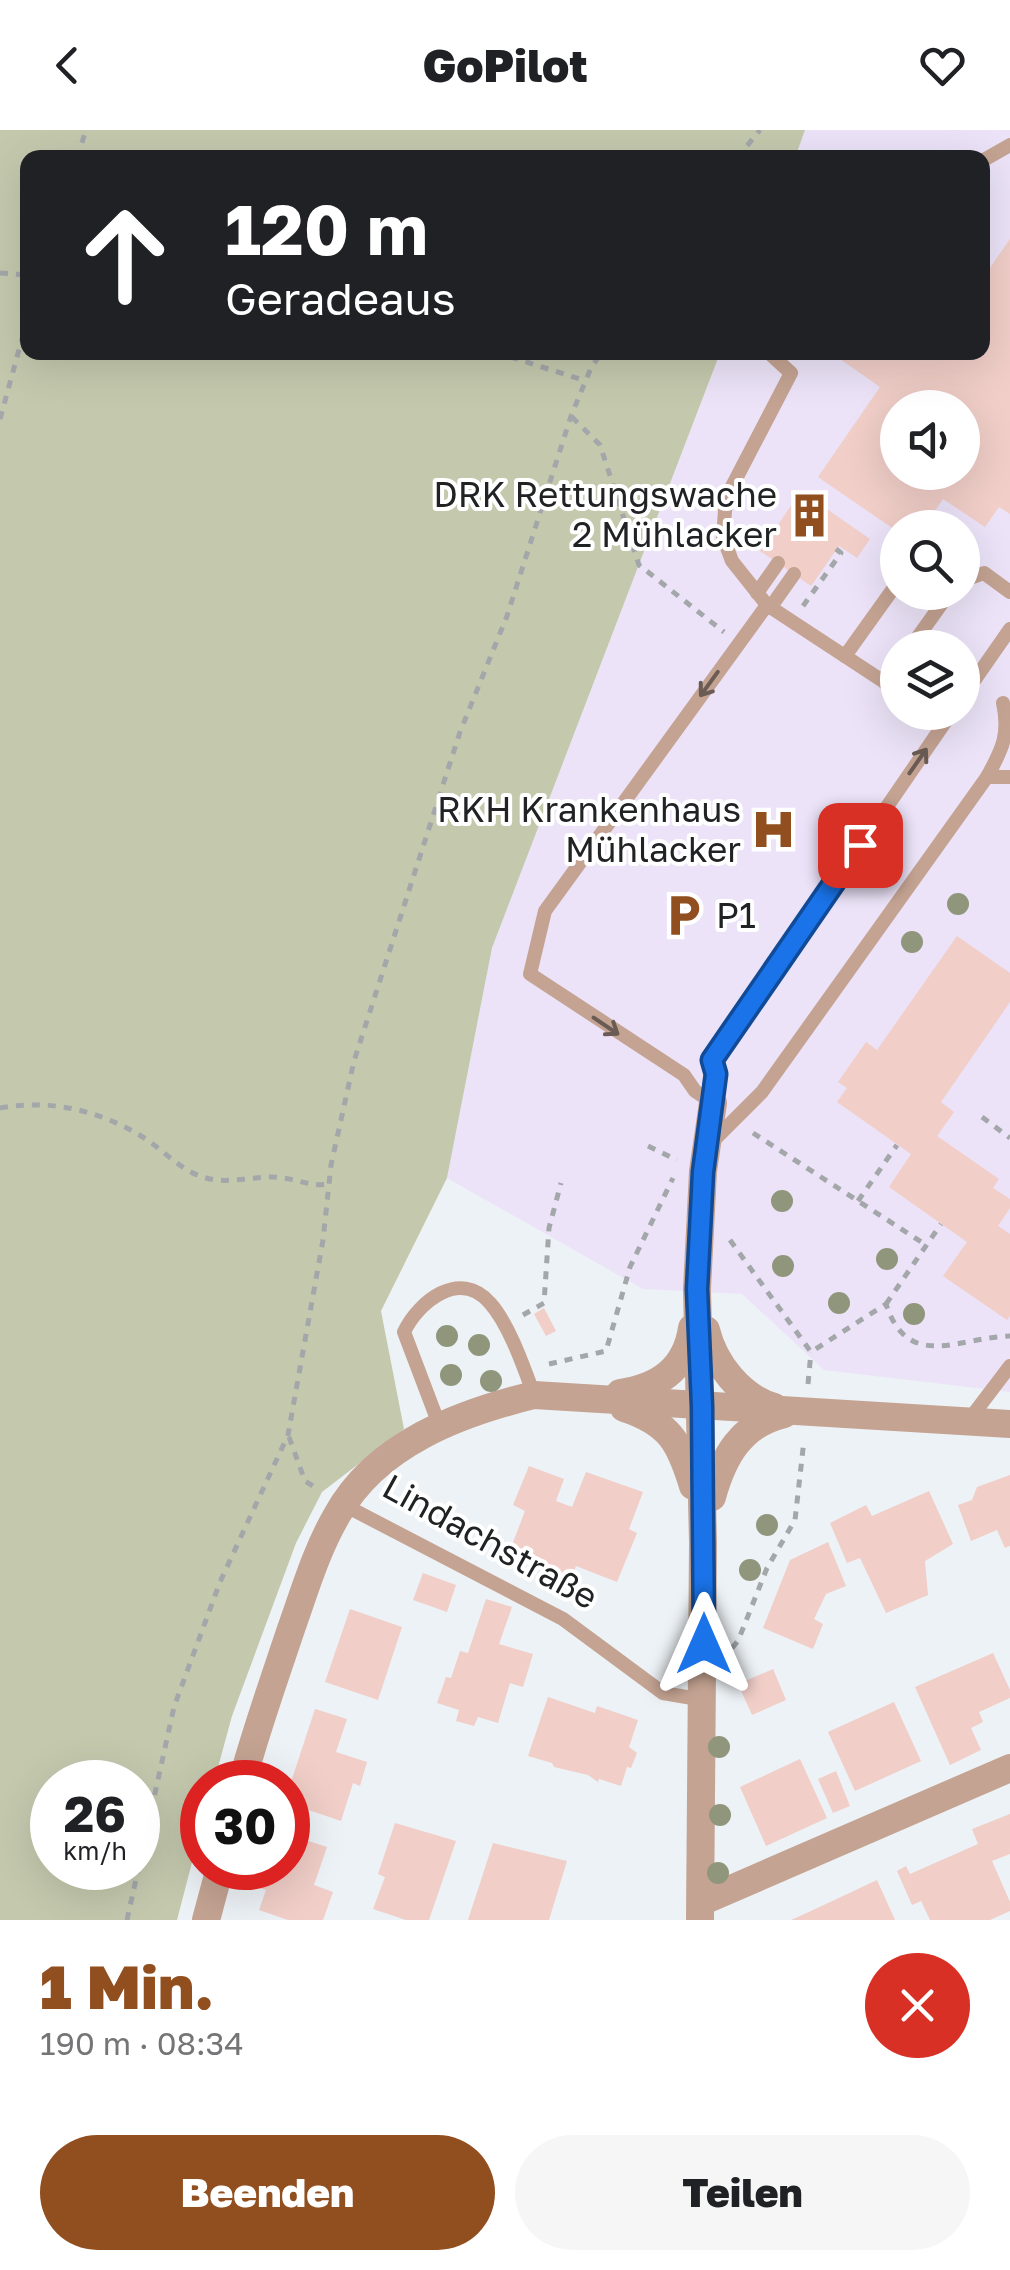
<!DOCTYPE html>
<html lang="de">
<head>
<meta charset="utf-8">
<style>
	body { margin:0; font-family:"Golos Text",sans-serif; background:#f6f6f6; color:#202124; height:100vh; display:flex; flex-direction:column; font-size:38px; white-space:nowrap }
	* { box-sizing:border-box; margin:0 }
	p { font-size:32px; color:#757577 }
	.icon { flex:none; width:55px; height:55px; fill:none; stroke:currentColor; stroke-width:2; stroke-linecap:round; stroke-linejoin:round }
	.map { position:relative; height:1790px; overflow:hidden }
	.details { display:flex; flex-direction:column; background:#fff; flex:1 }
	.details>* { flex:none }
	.top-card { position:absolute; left:20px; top:20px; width:970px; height:210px; border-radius:20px; box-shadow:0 10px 40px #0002; background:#202124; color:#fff; overflow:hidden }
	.fabs { position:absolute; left:880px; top:260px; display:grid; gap:20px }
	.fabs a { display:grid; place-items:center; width:100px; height:100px; border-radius:50%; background:#fff; box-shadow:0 10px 40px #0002; font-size:50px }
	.speed { position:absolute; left:30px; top:1630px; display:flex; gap:20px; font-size:50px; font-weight:700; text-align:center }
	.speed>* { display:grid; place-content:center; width:130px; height:130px; border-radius:50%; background:#fff; box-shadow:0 10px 40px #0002; line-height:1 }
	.speed small { font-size:25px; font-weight:400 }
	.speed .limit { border:15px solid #d22; background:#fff; color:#111 }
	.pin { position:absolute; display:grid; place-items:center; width:85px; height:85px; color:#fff; margin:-42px; border-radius:20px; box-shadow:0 5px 15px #0006 }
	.me { position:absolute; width:110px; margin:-55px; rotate:0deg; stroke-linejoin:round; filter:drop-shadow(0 0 8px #0008) }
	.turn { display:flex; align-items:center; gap:35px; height:210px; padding:0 40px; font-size:45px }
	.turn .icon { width:130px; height:130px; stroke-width:2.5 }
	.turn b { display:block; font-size:70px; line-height:85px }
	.round { display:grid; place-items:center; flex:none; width:105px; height:105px; border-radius:52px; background:#f6f6f6 }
	.overview { display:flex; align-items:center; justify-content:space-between; height:170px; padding:0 40px }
	h1 { font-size:60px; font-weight:800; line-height:75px; color:#914e1e }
	.primary-button { display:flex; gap:20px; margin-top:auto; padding:20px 40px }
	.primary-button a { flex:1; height:115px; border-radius:60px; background:#914e1e; color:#fff; font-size:40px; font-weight:800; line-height:115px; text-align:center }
	.primary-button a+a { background:#f6f6f6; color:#202124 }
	header { display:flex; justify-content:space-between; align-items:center; height:130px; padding:0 40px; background:#fff; font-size:45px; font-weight:800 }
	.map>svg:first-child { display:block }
</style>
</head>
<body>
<header><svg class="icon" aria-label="back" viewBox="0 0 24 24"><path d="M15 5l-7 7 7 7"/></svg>GoPilot<svg class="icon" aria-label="heart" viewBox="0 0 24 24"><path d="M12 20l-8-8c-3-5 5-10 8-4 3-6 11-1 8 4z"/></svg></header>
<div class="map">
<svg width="1010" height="1790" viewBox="0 0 1010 1790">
	<rect width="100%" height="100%" fill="#edf2f6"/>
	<path fill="#ece3f8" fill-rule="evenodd" d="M805,0H1010V1262L824,1240L742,1164L643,1159L447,1048L492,818L720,223L982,222V28L795,27ZM898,278H962V342H898ZM898,398H962V462H898ZM898,518H962V582H898Z"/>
	<path fill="#c4c9ae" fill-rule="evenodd" d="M0,0H805L795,28H28V222L720,223L492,818L447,1048L381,1181L404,1299L322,1362L296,1413L232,1586L214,1652H202V1694L177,1790H0ZM52,1652H138V1738H52Z"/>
	<g fill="#f1cec8" fill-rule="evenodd">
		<path d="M1010,109V384L999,377L985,397L943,369L923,398H898V402L818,347L880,257L830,222H982V149ZM898,278H962V342H898Z"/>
		<polygon points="801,361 870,409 857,428 839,416 811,456 760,421"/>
		<polygon points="957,806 1010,843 1010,872 941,972 954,982 937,1006 999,1049 993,1058 1010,1069 1010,1078 998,1096 1010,1104 1010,1186 1007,1190 943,1146 967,1112 889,1057 911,1024 837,972 847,958 838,952 866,912 877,920"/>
		<polygon points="544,1178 556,1201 546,1206 534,1184"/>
		<polygon points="529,1336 564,1349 556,1371 572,1377 586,1342 643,1362 629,1399 637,1403 617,1452 576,1436 572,1447 509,1423 525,1381 513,1375"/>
		<polygon points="1010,1345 1010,1416 1005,1418 997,1400 971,1411 958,1375 972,1370 977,1357"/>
		<polygon points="929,1361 953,1414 925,1431 928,1465 886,1483 860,1428 847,1433 830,1393 866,1375 872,1386"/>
		<polygon points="828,1412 846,1456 826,1464 814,1489 823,1494 813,1519 763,1498 790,1430"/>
		<polygon points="423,1443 456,1455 447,1482 413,1470"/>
		<polygon points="486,1469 512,1477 499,1514 533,1524 523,1557 510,1553 498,1593 478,1587 474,1596 456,1591 459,1580 437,1573 446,1547 451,1548 460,1521 468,1523"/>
		<polygon points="350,1479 402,1497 378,1570 325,1552"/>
		<polygon points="993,1523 1010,1560 1010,1568 979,1582 983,1592 971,1598 981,1620 950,1635 915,1557"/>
		<polygon points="773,1539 786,1570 752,1585 738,1554"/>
		<polygon points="548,1567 595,1583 597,1576 638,1590 629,1617 637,1623 631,1638 627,1637 621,1656 599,1649 598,1652 588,1645 554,1637 552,1633 528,1626"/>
		<polygon points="894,1572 921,1631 855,1661 828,1602"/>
		<polygon points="315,1579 347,1589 336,1622 367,1632 360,1656 353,1653 341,1691 288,1673 288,1661"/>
		<polygon points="800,1629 827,1688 766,1716 740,1657"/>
		<polygon points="836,1641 850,1676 833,1683 818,1649"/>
		<polygon points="1010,1684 1010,1724 992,1731 1010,1772 1010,1781 990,1790 930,1790 921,1771 912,1775 897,1741 906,1736 910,1744 978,1714 972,1699"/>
		<polygon points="395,1693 456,1711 429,1790 406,1790 373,1779 385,1747 378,1744"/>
		<polygon points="288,1704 327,1717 314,1755 333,1762 323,1790 288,1790 259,1780 266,1760 259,1758 266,1738 288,1738"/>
		<polygon points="493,1713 567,1731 549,1790 468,1790"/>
		<polygon points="877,1750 895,1790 791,1790 811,1781"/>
	</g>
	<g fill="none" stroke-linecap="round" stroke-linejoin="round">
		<g stroke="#a3a7aa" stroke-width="5" stroke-dasharray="8 8" stroke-linecap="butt">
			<polyline points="77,28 86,0"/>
			<polyline points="737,28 760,0"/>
			<polyline points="0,143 28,145"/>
			<polyline points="495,222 586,251"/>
			<polyline points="572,287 600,315 639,435 724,502"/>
			<polyline points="0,289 28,187"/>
			<polyline points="803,476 841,423 836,419"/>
			<path d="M0,978C50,969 98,980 141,1006C163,1019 180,1041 206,1048C230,1055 259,1044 283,1048C300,1050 312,1057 329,1054"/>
			<polyline points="982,987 1010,1008"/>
			<polyline points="753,1003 926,1115"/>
			<polyline points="648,1016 677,1030"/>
			<polyline points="858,1071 897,1015"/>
			<path d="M730,1110L811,1222L886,1174C908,1242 960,1207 1010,1206"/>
			<polyline points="886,1174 941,1094"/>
			<polyline points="523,1185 544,1173 549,1098 561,1053"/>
			<polyline points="549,1234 606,1221 630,1137 673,1048"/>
			<polyline points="808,1254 811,1222"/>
			<polyline points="289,1307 305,1351 319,1360"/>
			<polyline points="732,1518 738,1511 767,1438 795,1390 804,1310"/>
			<polyline points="127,1790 174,1577 220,1452 288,1305 323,1110 331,1035 354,931 460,602 507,486 571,286 591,238 602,222"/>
		</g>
		<g stroke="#c4a392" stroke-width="14">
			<polyline points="982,31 1010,15"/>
			<polyline points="768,222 791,243 726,368 723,407 732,431 767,475 898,561"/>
			<polyline points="962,451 984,443 1010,462"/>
			<polyline points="757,463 778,433"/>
			<polyline points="767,475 545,781 530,844 684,945 695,961 713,973 716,945 713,930 952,582"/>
			<polyline points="770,478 794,444"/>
			<polyline points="910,518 950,462"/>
			<polyline points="845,526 898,452"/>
			<polyline points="885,553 898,535"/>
			<polyline points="962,568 1010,499"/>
			<polyline points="931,582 945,592"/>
			<polyline points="987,647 1010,647"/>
			<path d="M710,1014L762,962L987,647C1002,620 1010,604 1003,573"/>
			<polyline points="969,1290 1010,1236"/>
			<path d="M440,1297L404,1202C418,1172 460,1138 490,1173C509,1194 524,1238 534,1265"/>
			<polyline points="344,1375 563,1489 663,1563 704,1570"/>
		</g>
		<g stroke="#c4a392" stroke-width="28">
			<path d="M706,1200C714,1233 740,1267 774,1277"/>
			<path d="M620,1263C659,1257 686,1239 692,1198"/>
			<path d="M624,1278C670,1293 680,1313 693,1356"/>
			<path d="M712,1367C723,1327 741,1294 784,1284"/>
			<path d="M242,1652C256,1600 274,1550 291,1499C305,1460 316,1421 337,1385C376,1314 460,1283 534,1265L1010,1294"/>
			<polyline points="701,1772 1010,1638"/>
			<polyline points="206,1790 220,1738"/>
			<polyline points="700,1790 703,1413 697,1159 703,1041 713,973"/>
		</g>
	</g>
	<g fill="#90967c">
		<circle cx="958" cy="774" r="11"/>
		<circle cx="912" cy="812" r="11"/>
		<circle cx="782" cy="1071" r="11"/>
		<circle cx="887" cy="1129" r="11"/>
		<circle cx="783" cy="1136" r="11"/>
		<circle cx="839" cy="1173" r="11"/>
		<circle cx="914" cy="1184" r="11"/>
		<circle cx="447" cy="1206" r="11"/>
		<circle cx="479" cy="1215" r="11"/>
		<circle cx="451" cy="1245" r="11"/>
		<circle cx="491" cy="1251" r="11"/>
		<circle cx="767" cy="1395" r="11"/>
		<circle cx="750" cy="1440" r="11"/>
		<circle cx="719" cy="1617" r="11"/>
		<circle cx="720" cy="1685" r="11"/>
		<circle cx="718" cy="1743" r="11"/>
	</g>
	<defs><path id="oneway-shaft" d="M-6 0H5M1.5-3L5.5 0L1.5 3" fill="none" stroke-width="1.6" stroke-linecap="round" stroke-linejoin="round" transform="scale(2.5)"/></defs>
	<g stroke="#6a5c55">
		<use href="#oneway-shaft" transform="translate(709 554) rotate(126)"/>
		<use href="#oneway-shaft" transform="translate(918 631) rotate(-55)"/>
		<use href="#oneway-shaft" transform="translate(606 896) rotate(34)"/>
	</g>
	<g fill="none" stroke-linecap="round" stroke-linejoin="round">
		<defs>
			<polyline id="route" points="704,1514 702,1276 697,1159 703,1042 716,944 712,930 860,715"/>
		</defs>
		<use href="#route" stroke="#114b97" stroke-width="25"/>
		<use href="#route" stroke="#1a73e8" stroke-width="18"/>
	</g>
	<defs>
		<symbol id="building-bare" viewBox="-9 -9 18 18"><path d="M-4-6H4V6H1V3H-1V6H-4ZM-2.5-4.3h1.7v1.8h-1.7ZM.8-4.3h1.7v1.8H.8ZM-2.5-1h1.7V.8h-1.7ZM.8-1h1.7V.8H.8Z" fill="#914e1e" stroke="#fff" stroke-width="2.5" paint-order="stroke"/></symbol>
		<symbol id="hospital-bare" viewBox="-9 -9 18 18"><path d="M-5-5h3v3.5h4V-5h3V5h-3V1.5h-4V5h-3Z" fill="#914e1e" stroke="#fff" stroke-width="2.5" paint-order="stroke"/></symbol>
		<symbol id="parking-bare" viewBox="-9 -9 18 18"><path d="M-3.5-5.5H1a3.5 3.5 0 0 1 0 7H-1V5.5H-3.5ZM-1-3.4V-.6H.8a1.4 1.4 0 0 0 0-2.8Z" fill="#914e1e" stroke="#fff" stroke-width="2.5" paint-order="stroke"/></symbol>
	</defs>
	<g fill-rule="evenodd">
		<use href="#building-bare" x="778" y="354" width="63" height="63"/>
		<use href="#hospital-bare" x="742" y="668" width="63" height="63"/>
		<use href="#parking-bare" x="652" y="754" width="63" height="63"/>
	</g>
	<g text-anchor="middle" stroke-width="8" stroke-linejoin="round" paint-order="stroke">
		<g font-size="35" fill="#202223" stroke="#fff" text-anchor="end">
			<text x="777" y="377">DRK Rettungswache<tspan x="777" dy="40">2 Mühlacker</tspan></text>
			<text x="741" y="692">RKH Krankenhaus<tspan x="741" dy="40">Mühlacker</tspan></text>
			<text x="716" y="798" text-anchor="start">P1</text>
		</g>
		<g font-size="35" fill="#202223" stroke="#fff">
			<text transform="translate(490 1412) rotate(29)" y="12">Lindachstraße</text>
		</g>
	</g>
</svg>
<div class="fabs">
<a><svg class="icon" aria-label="sound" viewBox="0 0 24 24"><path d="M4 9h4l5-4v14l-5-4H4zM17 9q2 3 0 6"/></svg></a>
<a><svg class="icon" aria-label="search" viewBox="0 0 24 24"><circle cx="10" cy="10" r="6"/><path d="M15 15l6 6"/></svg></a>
<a><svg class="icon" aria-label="layers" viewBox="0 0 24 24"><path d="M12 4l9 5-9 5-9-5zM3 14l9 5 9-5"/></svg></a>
</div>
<div class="speed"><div>26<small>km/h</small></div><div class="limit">30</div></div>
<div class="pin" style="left:860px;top:715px;background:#d93025"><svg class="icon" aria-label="arrive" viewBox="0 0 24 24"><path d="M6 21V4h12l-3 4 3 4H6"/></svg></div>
<svg class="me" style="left:704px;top:1514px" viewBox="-20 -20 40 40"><path d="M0-17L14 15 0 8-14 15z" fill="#1a73e8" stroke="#fff" stroke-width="4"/></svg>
<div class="top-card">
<div class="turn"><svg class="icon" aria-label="ahead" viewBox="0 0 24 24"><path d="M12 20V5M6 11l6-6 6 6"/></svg><div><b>120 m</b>Geradeaus</div></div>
</div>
</div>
<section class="details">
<div class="overview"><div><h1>1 Min.</h1><p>190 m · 08:34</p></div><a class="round" style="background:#d93025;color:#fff"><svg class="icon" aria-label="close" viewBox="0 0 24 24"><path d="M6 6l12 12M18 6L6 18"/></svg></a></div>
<div class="primary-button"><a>Beenden</a><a>Teilen</a></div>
</section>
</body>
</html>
